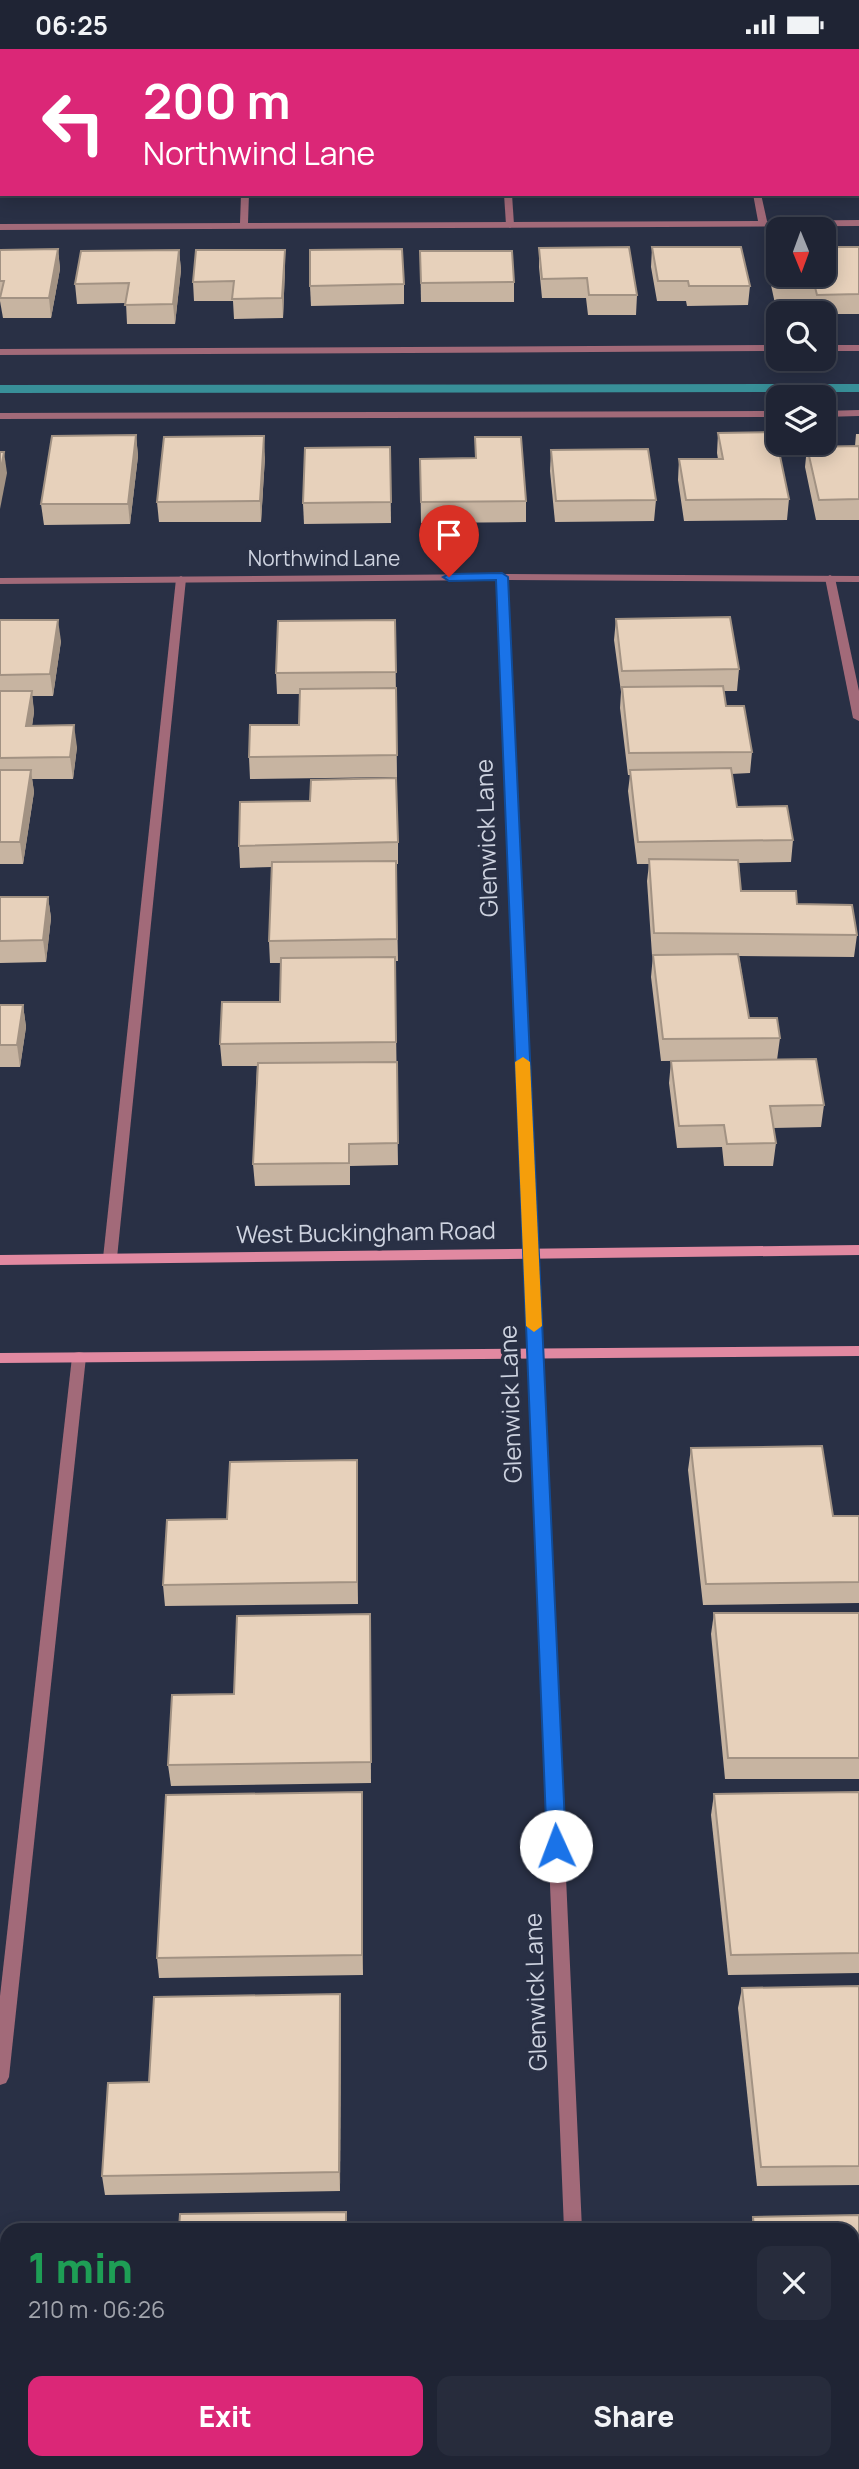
<!DOCTYPE html>
<html lang="en">
<head>
<meta charset="utf-8">
<style>
	body { margin:0; font-family:Manrope,sans-serif; background:#272c3c; color:#f1f3f6; height:100vh; display:flex; flex-direction:column; font-size:26px; white-space:nowrap }
	* { box-sizing:border-box; margin:0 }
	p { font-size:23px; color:#a1a4ac }
	.icon { flex:none; width:38px; height:38px; fill:none; stroke:currentColor; stroke-width:2; stroke-linecap:round; stroke-linejoin:round }
	.map { position:relative; flex:1; overflow:hidden }
	.sheet { position:absolute; left:0px; top:2174px; width:859px; height:247px; display:flex; flex-direction:column; background:#1f2434; border-radius:21px 21px 0 0; box-shadow:0 4px 18px #0003,0 0 0 2px #3c414f }
	.sheet>* { flex:none }
	.hud { position:absolute; left:0px; top:0px; width:859px; height:147px; box-shadow:0 4px 18px #0003,0 0 0 2px #3c414f; background:#db2777; color:#fff; overflow:hidden }
	.needle { width:46px; rotate:179deg }
	.fabs { position:absolute; left:766px; top:168px; display:grid; gap:14px }
	.fabs a { display:grid; place-items:center; width:70px; height:70px; border-radius:14px; background:#1f2434; box-shadow:0 4px 18px #0003,0 0 0 2px #3c414f; font-size:35px }
	.pin { position:absolute; display:grid; place-items:center; width:60px; height:60px; color:#fff; margin:-72px -30px; border-radius:50% 50% 50% 0; rotate:-45deg; box-shadow:0 0 7px #0007 }
	.pin .icon { rotate:45deg }
	.me { position:absolute; width:77px; margin:-38px; rotate:358deg; stroke-linejoin:round; filter:drop-shadow(0 0 5px #0008) }
	.turn { display:flex; align-items:center; gap:24px; height:147px; padding:0 28px; font-size:32px }
	.turn .icon { width:91px; height:91px; stroke-width:2.5 }
	.turn b { display:block; font-size:49px; line-height:60px }
	.round { display:grid; place-items:center; flex:none; width:74px; height:74px; border-radius:14px; background:#272c3c }
	.headline { display:flex; align-items:center; justify-content:space-between; height:119px; padding:0 28px }
	h1 { font-size:42px; font-weight:800; line-height:52px; color:#1e9e55 }
	.primary-button { display:flex; gap:14px; margin-top:auto; padding:14px 28px }
	.primary-button a { flex:1; height:80px; border-radius:14px; background:#db2777; color:#fff; font-size:28px; font-weight:800; line-height:80px; text-align:center }
	.primary-button a+a { background:#272c3c; color:#f1f3f6 }
	.status { display:flex; justify-content:space-between; align-items:center; height:49px; padding:0 35px; background:#1f2434; direction:ltr }
	.status svg { height:19px; fill:currentColor }
	.map>svg:first-child { display:block }
</style>
</head>
<body>
<div class="status"><b>06:25</b><svg viewBox="0 0 49 12"><path d="M0 12V9h3v3zM5 12V6h3v6zM10 12V3h3v9zM15 12V0h3v12zM26 1h20v11H26zM47 4h2v5h-2z"/></svg></div>
<div class="map">
<svg width="859" height="2420" viewBox="0 0 859 2420">
	<rect width="100%" height="100%" fill="#293045"/>
	<g fill="none" stroke-linecap="round" stroke-linejoin="round">
		<polygon fill="#388f98" fill-rule="evenodd" points="859,335 859,343 0,344 0,336"/>
		<g fill="#a26a79" fill-rule="evenodd">
			<rect x="20" y="0" width="8" height="2"/>
			<rect x="495" y="0" width="8" height="2"/>
			<rect x="858" y="28" width="1" height="4"/>
			<polygon points="0,90 2,90 0,102"/>
			<polygon points="504,145 512,145 514,176 510,179 506,176"/>
			<polygon points="779,296 779,302 0,306 0,300"/>
			<rect x="824" y="296" width="35" height="6"/>
			<polygon points="859,361 859,367 824,368 824,362"/>
			<polygon points="779,362 779,368 0,370 0,364"/>
			<polygon points="830,526 835,529 859,642 859,672 853,669 825,529"/>
			<polygon points="181,527 186,530 117,1209 110,1214 103,1209 176,530"/>
			<polygon points="79,1303 84,1304 86,1308 9,2028 6,2034 0,2036 0,1947 72,1308 74,1304"/>
		</g>
		<g fill="#a26a79" fill-rule="evenodd">
			<rect x="250" y="0" width="8" height="2"/>
			<polygon points="725,0 733,0 734,2 726,2"/>
			<polygon points="241,145 249,145 248,174 758,172 753,145 761,145 767,172 859,171 859,177 0,181 0,175 240,174"/>
			<polygon points="502,525 859,527 859,533 507,531 582,2180 564,2180 497,531 0,535 0,529"/>
			<rect x="573" y="2413" width="20" height="7"/>
		</g>
		<g fill="#e189a1" fill-rule="evenodd">
			<polygon points="859,1196 859,1206 0,1216 0,1206"/>
			<polygon points="859,1297 859,1307 0,1314 0,1304"/>
		</g>
	</g>
	<g fill="#c7b4a1">
		<polygon points="85,0 178,0 177,2 85,2"/>
		<rect x="343" y="0" width="79" height="2"/>
		<rect x="858" y="85" width="1" height="49"/>
		<polygon points="652,198 750,237 748,256 687,257 686,252 657,252 651,218"/>
		<polygon points="769,198 859,198 859,265 824,265 824,264 815,264 813,258 776,259 767,218"/>
		<polygon points="539,199 637,246 636,266 588,266 586,249 542,249 539,218"/>
		<polygon points="58,200 60,220 51,269 3,269 0,252 0,201"/>
		<polygon points="179,201 181,221 175,275 127,275 126,254 77,255 75,235"/>
		<polygon points="285,201 285,220 283,269 234,270 233,252 194,252 193,233"/>
		<polygon points="420,202 514,233 514,253 421,253"/>
		<polygon points="404,235 404,255 311,257 310,237"/>
		<polygon points="718,384 789,450 787,471 684,472 678,431 679,410 718,410 717,404"/>
		<polygon points="856,385 859,385 859,471 816,471 805,418 807,398 855,397"/>
		<polygon points="136,386 138,407 130,475 44,476 41,455"/>
		<polygon points="475,388 526,452 526,473 421,474 420,410 475,409"/>
		<polygon points="390,398 391,474 304,475 303,454"/>
		<polygon points="551,401 656,451 654,472 555,473 550,422"/>
		<polygon points="265,408 261,473 159,473 157,453"/>
		<polygon points="616,570 739,620 737,642 724,642 726,657 752,703 750,724 731,725 737,758 793,791 791,813 739,814 741,842 797,855 857,886 854,908 739,907 749,969 780,989 777,1011 661,1012 651,928 653,906 668,906 652,906 647,832 649,815 637,815 628,742 630,726 628,726 620,659 621,643 614,591"/>
		<polygon points="0,571 61,592 53,647 32,647 34,663 32,677 77,698 73,730 32,730 34,743 23,815 0,815"/>
		<polygon points="395,571 397,728 250,730 249,708 299,676 300,645 277,645 276,624"/>
		<polygon points="310,752 398,793 398,815 396,815 398,912 395,912 398,1116 350,1117 350,1136 255,1137 253,1115 257,1017 222,1017 220,995 280,953 281,914 270,914 269,892 272,818 240,819 239,797"/>
		<polygon points="0,848 48,848 51,869 46,913 0,914"/>
		<polygon points="0,956 23,956 26,978 20,1018 0,1018"/>
		<polygon points="671,1012 824,1056 821,1078 773,1079 776,1094 773,1117 724,1117 722,1098 677,1099 669,1034"/>
		<polygon points="691,1399 833,1467 859,1467 859,1554 703,1556 688,1421"/>
		<polygon points="358,1433 358,1555 165,1557 163,1536 227,1470"/>
		<polygon points="714,1564 859,1564 859,1730 725,1730 711,1585"/>
		<polygon points="370,1565 371,1734 171,1737 168,1716 234,1645"/>
		<polygon points="362,1743 363,1926 159,1929 157,1909"/>
		<polygon points="859,1743 859,1924 728,1926 711,1766 714,1745"/>
		<polygon points="859,1937 859,2136 757,2137 738,1959 742,1939"/>
		<polygon points="341,1965 340,2142 105,2146 102,2127 149,2033"/>
		<polygon points="859,2166 859,2382 852,2382 852,2180 751,2180 753,2168"/>
		<polygon points="772,2413 852,2413 859,2420 771,2420"/>
	</g>
	<g fill="#a29283">
		<polygon points="58,200 60,220 51,269 49,249"/>
		<polygon points="179,201 181,221 175,275 173,255"/>
		<polygon points="285,201 285,220 283,269 282,249"/>
		<polygon points="136,386 138,407 130,475 128,455"/>
		<polygon points="264,387 265,408 261,473 260,452"/>
		<polygon points="4,403 7,424 0,460 0,425"/>
		<polygon points="58,571 61,592 53,647 50,625"/>
		<polygon points="32,642 34,663 29,698 26,677"/>
		<polygon points="74,676 77,698 73,730 70,708"/>
		<polygon points="31,721 34,743 23,815 20,793"/>
		<polygon points="48,848 51,869 46,913 43,891"/>
		<polygon points="23,956 26,978 20,1018 17,996"/>
		<polygon points="357,1411 358,1433 358,1555 357,1533"/>
		<polygon points="362,1743 363,1764 363,1926 362,1906"/>
		<polygon points="340,1945 341,1965 340,2142 339,2123"/>
	</g>
	<g fill="#e7d1bb" stroke="#a29283" stroke-width="2">
		<polygon points="117,0 176,0 175,2 117,2"/>
		<rect x="344" y="0" width="60" height="2"/>
		<rect x="592" y="0" width="63" height="2"/>
		<rect x="858" y="85" width="1" height="30"/>
		<polygon points="629,198 637,246 589,246 587,229 542,230 539,199"/>
		<polygon points="652,198 741,198 750,237 689,237 688,232 658,232"/>
		<polygon points="769,198 779,198 779,226 824,226 824,198 859,198 859,245 817,246 815,238 778,239"/>
		<polygon points="58,200 49,249 0,249 4,232 0,232 0,201"/>
		<polygon points="402,200 404,235 310,237 310,201"/>
		<polygon points="179,201 173,255 125,256 129,234 75,235 81,202"/>
		<polygon points="196,201 285,201 282,249 232,250 234,232 193,233"/>
		<polygon points="420,202 512,202 514,233 421,234"/>
		<polygon points="775,383 789,450 686,451 679,410 723,410 718,384"/>
		<polygon points="136,386 128,455 41,455 52,387"/>
		<polygon points="264,387 260,452 157,453 164,388"/>
		<polygon points="475,388 521,388 526,452 421,453 420,410 476,409"/>
		<polygon points="859,397 859,450 819,451 807,398"/>
		<polygon points="390,398 391,453 303,454 305,399"/>
		<polygon points="648,400 656,451 556,452 551,401"/>
		<polygon points="0,403 4,403 0,425"/>
		<polygon points="730,568 739,620 622,622 616,570"/>
		<polygon points="0,571 58,571 50,625 0,626"/>
		<polygon points="395,571 396,623 276,624 278,572"/>
		<polygon points="723,637 726,657 744,657 752,703 629,704 622,638"/>
		<polygon points="396,639 397,706 249,708 250,676 299,676 300,640"/>
		<polygon points="0,642 32,642 26,677 74,676 70,708 0,709"/>
		<polygon points="731,719 737,758 787,757 793,791 638,793 630,721"/>
		<polygon points="0,721 31,721 20,793 0,793"/>
		<polygon points="396,729 398,793 239,797 240,753 310,752 311,731"/>
		<polygon points="649,810 738,811 741,842 796,842 797,855 852,856 857,886 654,884"/>
		<polygon points="396,812 397,890 269,892 272,813"/>
		<polygon points="0,848 48,848 43,891 0,892"/>
		<polygon points="738,905 749,969 777,969 780,989 663,990 653,906"/>
		<polygon points="395,908 396,993 220,995 222,953 280,953 281,909"/>
		<polygon points="0,956 23,956 17,996 0,996"/>
		<polygon points="816,1010 824,1056 770,1057 776,1094 727,1095 724,1076 679,1077 671,1012"/>
		<polygon points="397,1013 398,1094 349,1095 349,1114 253,1115 258,1014"/>
		<polygon points="822,1397 833,1467 859,1467 859,1533 706,1535 691,1399"/>
		<polygon points="357,1411 357,1533 163,1536 167,1471 227,1470 230,1413"/>
		<polygon points="714,1564 859,1564 859,1709 728,1709"/>
		<polygon points="370,1565 371,1713 168,1716 172,1646 234,1645 237,1567"/>
		<polygon points="362,1743 362,1906 157,1909 166,1746"/>
		<polygon points="859,1743 859,1904 731,1906 714,1745"/>
		<polygon points="859,1937 859,2117 761,2118 742,1939"/>
		<polygon points="340,1945 339,2123 102,2127 108,2034 149,2033 154,1948"/>
		<polygon points="346,2163 346,2180 179,2180 180,2165"/>
		<polygon points="859,2166 859,2365 852,2365 852,2180 754,2180 753,2168"/>
		<polygon points="852,2405 859,2405 859,2420 776,2420 775,2413 852,2413"/>
		<polygon points="325,2414 324,2420 133,2420 133,2417"/>
	</g>
	<polygon fill="#1a73e8" stroke="#114b97" stroke-width="2" points="502,524 508,528 566,1797 563,1803 556,1806 549,1803 547,1797 496,531 449,532 443,528 449,525"/>
	<polygon fill="#f59e0b" points="523,1008 530,1013 542,1277 534,1283 526,1277 515,1013"/>
	<g text-anchor="middle" stroke-width="7" stroke-linejoin="round" paint-order="stroke">
		<g font-size="21" fill="#cdd2df" stroke="#293045">
			<text x="324" y="517">Northwind Lane</text>
		</g>
		<g font-size="24" fill="#cdd2df" stroke="#293045">
			<text transform="translate(487 789) rotate(-92)" y="8">Glenwick Lane</text>
			<text transform="translate(366 1184) rotate(-1)" y="8">West Buckingham Road</text>
			<text transform="translate(511 1355) rotate(-92)" y="8">Glenwick Lane</text>
			<text transform="translate(536 1943) rotate(-92)" y="8">Glenwick Lane</text>
		</g>
	</g>
</svg>
<div class="fabs">
<a><svg class="needle" viewBox="-14 -14 28 28"><path d="M0-13l5 13h-10z" fill="#e53935"/><path d="M0 13l5-13h-10z" fill="#a1a4ac"/></svg></a>
<a><svg class="icon" aria-label="search" viewBox="0 0 24 24"><circle cx="10" cy="10" r="6"/><path d="M15 15l6 6"/></svg></a>
<a><svg class="icon" aria-label="layers" viewBox="0 0 24 24"><path d="M12 4l9 5-9 5-9-5zM3 14l9 5 9-5"/></svg></a>
</div>
<div class="pin" style="left:449px;top:528px;background:#d93025"><svg class="icon" aria-label="arrive" viewBox="0 0 24 24"><path d="M6 21V4h12l-3 4 3 4H6"/></svg></div>
<svg class="me" style="left:556px;top:1797px" viewBox="-20 -20 40 40"><circle r="19" fill="#fff"/><path d="M0-13L10 11 0 6-10 11z" fill="#1a73e8"/></svg>
<div class="hud">
<div class="turn"><svg class="icon" aria-label="left" viewBox="0 0 24 24"><path d="M17 20v-9H6M10 6l-5 5 5 5"/></svg><div><b>200 m</b>Northwind Lane</div></div>
</div>
<section class="sheet">
<div class="headline"><div><h1>1 min</h1><p>210 m · 06:26</p></div><a class="round"><svg class="icon" aria-label="close" viewBox="0 0 24 24"><path d="M6 6l12 12M18 6L6 18"/></svg></a></div>
<div class="primary-button"><a>Exit</a><a>Share</a></div>
</section>
</div>
</body>
</html>
